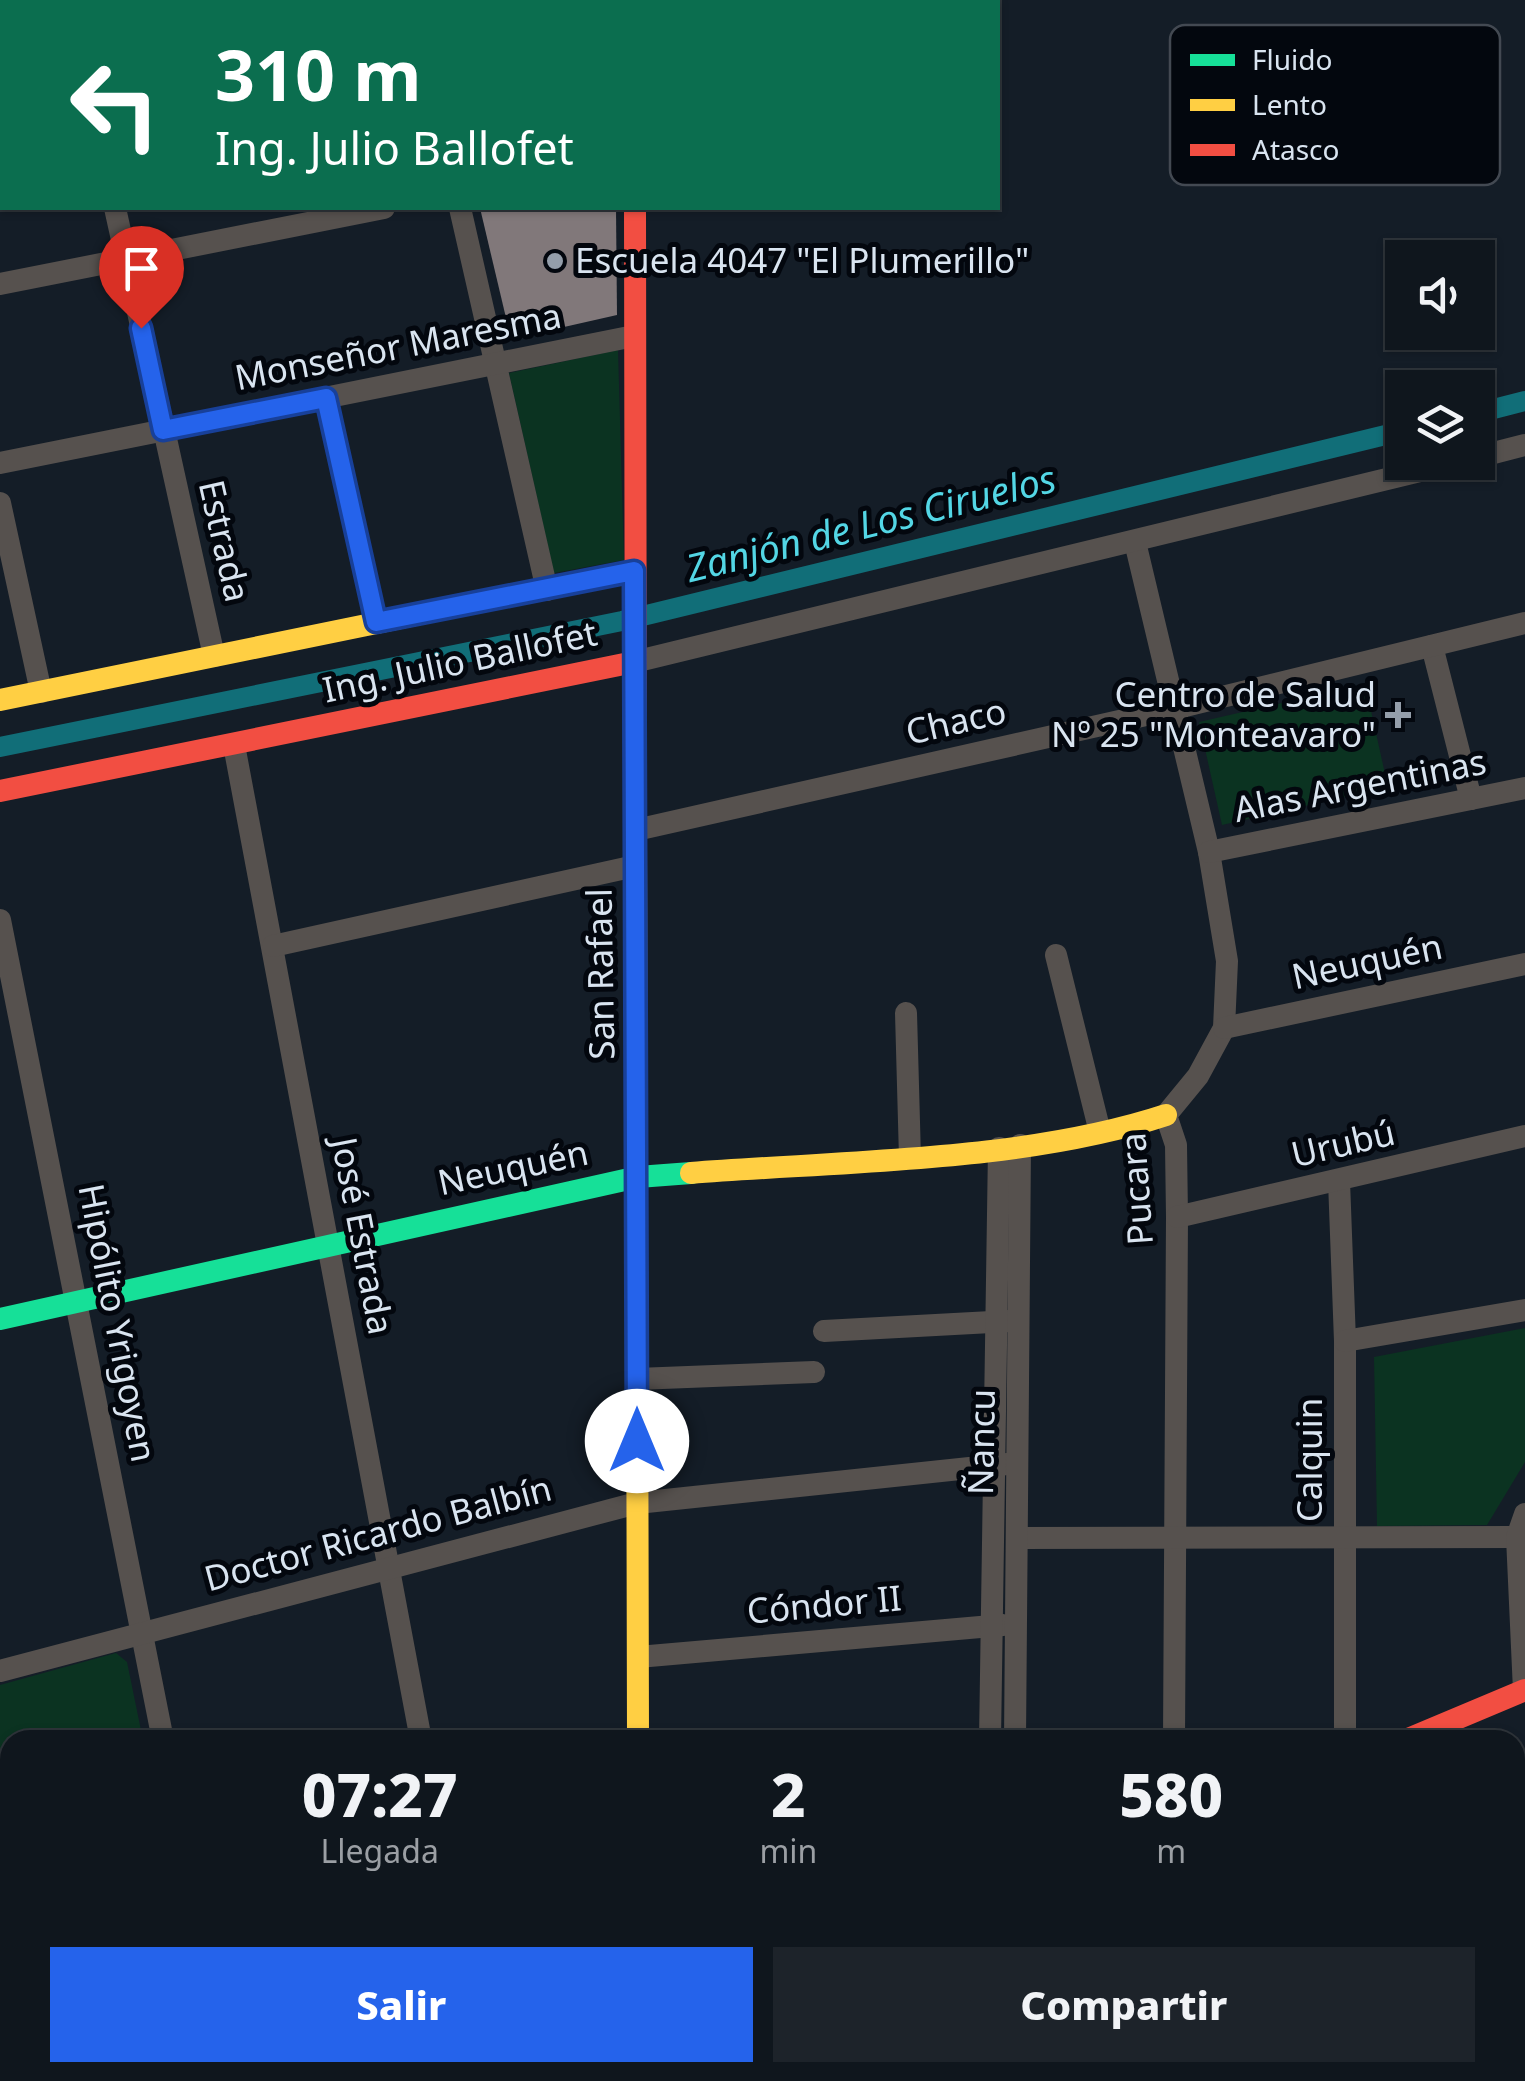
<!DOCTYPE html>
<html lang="es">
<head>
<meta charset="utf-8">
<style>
	body { margin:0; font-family:"Noto Sans",sans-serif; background:#1d232a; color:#f1f3f6; height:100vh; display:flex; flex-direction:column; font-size:38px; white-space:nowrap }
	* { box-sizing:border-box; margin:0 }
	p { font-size:32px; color:#9b9fa4 }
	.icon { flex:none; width:55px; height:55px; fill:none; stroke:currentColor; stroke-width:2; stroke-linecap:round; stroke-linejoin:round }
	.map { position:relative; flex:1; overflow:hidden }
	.details { position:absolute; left:0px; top:1730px; width:1525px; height:352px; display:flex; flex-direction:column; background:#0f161d; border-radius:30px 30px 0 0; box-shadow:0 2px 8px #0004,0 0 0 2px #2f353b }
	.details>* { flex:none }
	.guide { position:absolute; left:0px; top:0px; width:1000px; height:210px; box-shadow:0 2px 8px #0004,0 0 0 2px #2f353b; background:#0b6e4f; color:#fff; overflow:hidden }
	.controls { position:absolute; left:1385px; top:240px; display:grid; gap:20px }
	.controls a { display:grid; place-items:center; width:110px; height:110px; border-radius:0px; background:#0f161d; box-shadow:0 2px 8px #0004,0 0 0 2px #2f353b; font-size:50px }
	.pin { position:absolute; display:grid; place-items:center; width:85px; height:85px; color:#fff; margin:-102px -42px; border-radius:50% 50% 50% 0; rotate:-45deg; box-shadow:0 0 10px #0007 }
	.pin .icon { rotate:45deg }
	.me { position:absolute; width:110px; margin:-55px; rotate:0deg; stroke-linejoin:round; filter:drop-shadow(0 0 8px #0008) }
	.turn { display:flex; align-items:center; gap:35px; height:210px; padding:0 50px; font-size:45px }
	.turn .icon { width:130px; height:130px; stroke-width:2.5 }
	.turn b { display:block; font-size:70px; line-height:85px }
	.eta { display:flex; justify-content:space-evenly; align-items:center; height:170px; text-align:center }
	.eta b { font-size:60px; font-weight:800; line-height:70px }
	.action { display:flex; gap:20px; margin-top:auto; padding:20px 50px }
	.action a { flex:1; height:115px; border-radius:0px; background:#2563eb; color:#fff; font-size:40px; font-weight:800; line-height:115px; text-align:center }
	.action a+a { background:#1d232a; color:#f1f3f6 }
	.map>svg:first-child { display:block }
</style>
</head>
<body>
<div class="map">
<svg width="1525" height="2081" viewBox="0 0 1525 2081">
	<rect width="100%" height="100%" fill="#141d27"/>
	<g fill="#0b3321">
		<polygon points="618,350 624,560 554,573 509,373"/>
		<polygon points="1365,684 1388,787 1222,825 1199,722"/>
		<polygon points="1525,1328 1525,1462 1487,1525 1377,1526 1374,1357"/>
		<polygon points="116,1653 127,1662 143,1740 10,1740 10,1892 0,1894 0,1685"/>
	</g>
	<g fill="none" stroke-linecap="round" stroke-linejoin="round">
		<g stroke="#116e78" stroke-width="20">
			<polyline points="1478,413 1525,401"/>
			<polyline points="0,747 622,621 1402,431"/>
		</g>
	</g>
	<polygon fill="#81787a" points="480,208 616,208 617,315 511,339"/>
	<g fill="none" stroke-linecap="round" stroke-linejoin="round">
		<g stroke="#56514e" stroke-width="22">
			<polyline points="68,0 69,2"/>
			<polyline points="243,0 244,2"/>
			<polyline points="415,0 416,2"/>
			<polyline points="535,2 547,0"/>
			<polyline points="0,112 2,112"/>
			<polyline points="115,208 214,656"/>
			<polyline points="460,208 547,590"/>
			<polyline points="0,284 384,208"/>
			<polyline points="326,398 376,621"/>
			<polyline points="1478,457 1525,445"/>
			<polyline points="0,463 634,336"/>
			<polyline points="0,503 41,692"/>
			<polyline points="1135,542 1209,852 1227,961 1224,1028 1198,1076 1166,1115 1176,1145 1177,1217 1174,1740"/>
			<polyline points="1432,646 1471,799"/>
			<polyline points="634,662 1457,462"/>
			<polyline points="234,745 421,1740"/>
			<polyline points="636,830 1177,708 1525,623"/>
			<polyline points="1209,852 1525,788"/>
			<polyline points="0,920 163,1740"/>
			<polyline points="273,946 635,866"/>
			<polyline points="1056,955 1100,1132"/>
			<polyline points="906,1013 910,1158"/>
			<polyline points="1224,1028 1525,964"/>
			<polyline points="1339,1181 1345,1341 1345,1740"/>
			<polyline points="1177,1217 1525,1136"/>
			<polyline points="824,1331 1010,1321"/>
			<polyline points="1345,1341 1525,1310"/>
			<polyline points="637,1379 814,1372"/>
			<polyline points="1017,1538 1517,1537"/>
			<polyline points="638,1657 1003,1625"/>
			<polyline points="0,1671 637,1503 1017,1463"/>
			<polyline points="1524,1691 1517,1537 1525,1514"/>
			<polyline points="990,1740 999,1148"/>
			<polyline points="1015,1740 1020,1145"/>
			<polyline points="0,1904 10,1901"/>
			<polyline points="228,2072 231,2081"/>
		</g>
		<g stroke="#16e098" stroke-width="22">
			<polyline points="636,0 636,2"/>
			<polyline points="0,1319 638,1177 691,1173"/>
			<polyline points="651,2072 653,2081"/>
			<polyline points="293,2081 336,2072"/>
		</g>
		<g stroke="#ffcf43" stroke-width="22">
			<polyline points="0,700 435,611"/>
			<polyline points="636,844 638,1740"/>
			<path d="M691,1173C842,1161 1023,1162 1166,1115"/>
			<polyline points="421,2081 461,2072"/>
		</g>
		<g stroke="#f24e42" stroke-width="22">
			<polyline points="635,208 636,844"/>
			<polyline points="435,611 634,571"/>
			<polyline points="0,791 634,662"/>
			<polyline points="1406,1740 1525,1690"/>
		</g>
	</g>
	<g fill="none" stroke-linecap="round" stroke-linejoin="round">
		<defs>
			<polyline id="route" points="141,328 163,430 326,398 376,622 634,571 637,1441"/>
		</defs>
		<use href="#route" stroke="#184099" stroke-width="25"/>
		<use href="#route" stroke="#2563eb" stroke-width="18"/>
	</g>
	<g fill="#949eaa" stroke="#03070e" stroke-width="4">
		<circle cx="555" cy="261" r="10"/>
		<path d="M1393 700h10v10h10v10h-10v10h-10v-10h-10v-10h10z"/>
	</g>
	<g text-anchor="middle" stroke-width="10" stroke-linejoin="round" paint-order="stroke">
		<g font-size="35" fill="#d9e4f0" stroke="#03070e" text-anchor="start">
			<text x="575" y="273">Escuela 4047 "El Plumerillo"</text>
			<text x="1376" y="707" text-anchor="end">Centro de Salud<tspan x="1376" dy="40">Nº 25 "Monteavaro"</tspan></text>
		</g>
		<g font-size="35" fill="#d9e4f0" stroke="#03070e">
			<text transform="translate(398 347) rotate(-11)" y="12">Monseñor Maresma</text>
			<text transform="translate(224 541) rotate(77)" y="12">Estrada</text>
			<text transform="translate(460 662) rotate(-12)" y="12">Ing. Julio Ballofet</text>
			<text transform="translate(956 722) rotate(-13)" y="12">Chaco</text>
			<text transform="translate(1360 786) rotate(-11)" y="12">Alas Argentinas</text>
			<text transform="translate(1367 962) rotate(-12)" y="12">Neuquén</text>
			<text transform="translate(601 974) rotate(-91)" y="12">San Rafael</text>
			<text transform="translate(1343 1144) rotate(-13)" y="12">Urubú</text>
			<text transform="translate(513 1168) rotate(-12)" y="12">Neuquén</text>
			<text transform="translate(1137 1189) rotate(-94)" y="12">Pucara</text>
			<text transform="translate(362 1236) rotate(79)" y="12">José Estrada</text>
			<text transform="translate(117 1323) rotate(79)" y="12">Hipólito Yrigoyen</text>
			<text transform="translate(982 1442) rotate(-89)" y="12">Ñancu</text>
			<text transform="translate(1310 1460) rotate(-90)" y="12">Calquin</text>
			<text transform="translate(378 1534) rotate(-15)" y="12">Doctor Ricardo Balbín</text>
			<text transform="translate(824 1605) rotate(-5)" y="12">Cóndor II</text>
		</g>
		<g font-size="38" font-style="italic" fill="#53d6e5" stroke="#03070e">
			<text transform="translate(871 524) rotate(-14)" y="13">Zanjón de Los Ciruelos</text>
		</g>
	</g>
	<rect x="1170" y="25" width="330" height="160" rx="15" fill="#03070e" stroke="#434952" stroke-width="2.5"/>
	<rect x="1190" y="54" width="45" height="12" fill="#16e098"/>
	<rect x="1190" y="99" width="45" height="12" fill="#ffcf43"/>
	<rect x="1190" y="144" width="45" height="12" fill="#f24e42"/>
	<g font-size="28" fill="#d9e4f0">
		<text x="1252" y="70">Fluido</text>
		<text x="1252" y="115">Lento</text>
		<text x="1252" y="160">Atasco</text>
	</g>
</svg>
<div class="controls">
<a><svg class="icon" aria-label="sound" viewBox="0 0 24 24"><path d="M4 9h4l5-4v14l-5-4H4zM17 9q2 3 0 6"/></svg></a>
<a><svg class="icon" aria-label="layers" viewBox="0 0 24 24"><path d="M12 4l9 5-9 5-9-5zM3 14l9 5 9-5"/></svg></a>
</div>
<div class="pin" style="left:141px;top:328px;background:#d93025"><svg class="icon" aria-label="arrive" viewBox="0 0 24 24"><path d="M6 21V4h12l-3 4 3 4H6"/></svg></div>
<svg class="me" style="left:637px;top:1441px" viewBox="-20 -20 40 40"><circle r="19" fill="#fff"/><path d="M0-13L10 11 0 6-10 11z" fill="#2563eb"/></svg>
<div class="guide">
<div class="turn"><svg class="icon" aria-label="left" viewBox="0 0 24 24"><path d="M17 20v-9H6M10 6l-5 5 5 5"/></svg><div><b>310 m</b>Ing. Julio Ballofet</div></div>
</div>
<section class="details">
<div class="eta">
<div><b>07:27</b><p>Llegada</p></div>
<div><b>2</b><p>min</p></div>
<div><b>580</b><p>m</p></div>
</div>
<div class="action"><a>Salir</a><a>Compartir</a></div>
</section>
</div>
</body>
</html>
